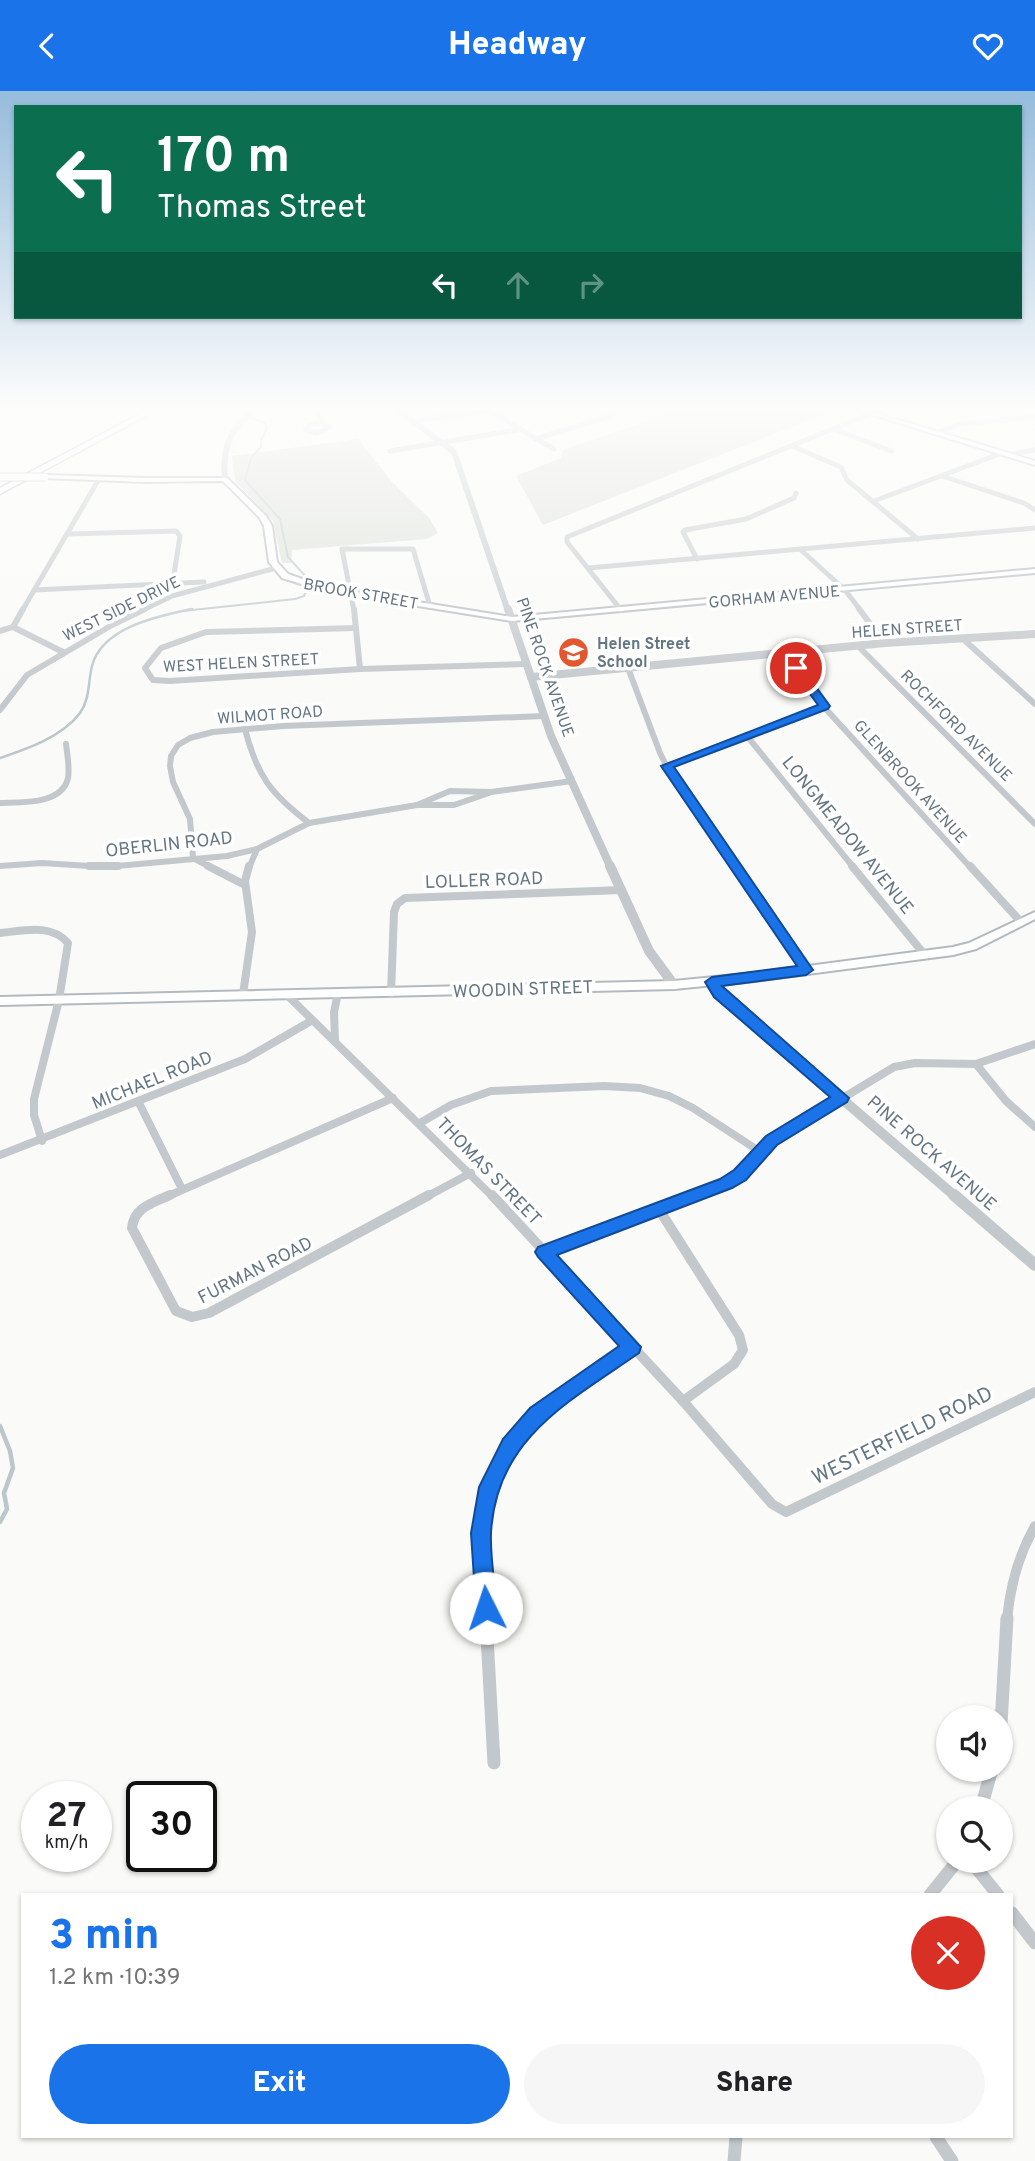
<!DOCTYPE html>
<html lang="en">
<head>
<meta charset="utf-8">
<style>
	body { margin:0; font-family:Overpass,sans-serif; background:#f6f6f6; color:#202124; height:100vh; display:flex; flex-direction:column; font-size:26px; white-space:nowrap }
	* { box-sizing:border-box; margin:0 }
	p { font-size:23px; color:#757577 }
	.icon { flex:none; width:38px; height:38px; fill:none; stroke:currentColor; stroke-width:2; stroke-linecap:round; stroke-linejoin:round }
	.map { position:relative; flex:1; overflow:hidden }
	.panel { position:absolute; left:21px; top:1802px; width:992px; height:245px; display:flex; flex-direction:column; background:#fff; border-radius:0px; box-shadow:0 2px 5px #0004 }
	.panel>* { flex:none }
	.hud { position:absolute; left:14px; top:14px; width:1008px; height:214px; border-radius:0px; box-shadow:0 2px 5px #0004; background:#0b6e4f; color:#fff; overflow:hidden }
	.controls { position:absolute; left:936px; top:1614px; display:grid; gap:14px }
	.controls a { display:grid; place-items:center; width:77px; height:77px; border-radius:50%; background:#fff; box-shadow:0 2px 5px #0004; font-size:35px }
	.speed { position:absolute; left:21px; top:1690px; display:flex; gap:14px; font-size:35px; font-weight:700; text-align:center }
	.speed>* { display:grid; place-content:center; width:91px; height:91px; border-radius:50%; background:#fff; box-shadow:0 2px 5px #0004; line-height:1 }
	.speed small { font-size:18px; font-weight:400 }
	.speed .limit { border:4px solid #111; border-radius:10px; background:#fff; color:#111 }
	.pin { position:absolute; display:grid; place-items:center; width:60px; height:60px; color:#fff; margin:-30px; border:4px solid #fff; border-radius:50%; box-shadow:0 2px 7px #0007 }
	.me { position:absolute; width:77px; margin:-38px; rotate:356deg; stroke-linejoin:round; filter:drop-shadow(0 0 5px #0008) }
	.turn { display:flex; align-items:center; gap:24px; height:147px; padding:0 28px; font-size:32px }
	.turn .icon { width:91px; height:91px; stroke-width:2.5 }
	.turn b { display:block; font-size:49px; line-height:60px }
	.lanes { display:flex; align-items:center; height:66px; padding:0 28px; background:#0003; justify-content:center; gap:35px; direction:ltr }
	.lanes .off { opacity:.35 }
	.round { display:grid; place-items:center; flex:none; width:74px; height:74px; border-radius:37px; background:#f6f6f6 }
	.summary { display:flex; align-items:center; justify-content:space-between; height:119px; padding:0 28px }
	h1 { font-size:42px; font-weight:800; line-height:52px; color:#1a73e8 }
	.primary-button { display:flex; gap:14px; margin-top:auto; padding:14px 28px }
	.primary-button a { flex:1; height:80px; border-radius:42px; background:#1a73e8; color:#fff; font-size:28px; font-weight:800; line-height:80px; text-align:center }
	.primary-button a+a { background:#f6f6f6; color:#202124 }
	header { display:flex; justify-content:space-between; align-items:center; height:91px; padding:0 28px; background:#1a73e8; color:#fff; font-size:32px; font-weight:800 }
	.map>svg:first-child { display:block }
</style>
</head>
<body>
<header><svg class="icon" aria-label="back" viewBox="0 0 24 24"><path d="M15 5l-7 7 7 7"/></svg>Headway<svg class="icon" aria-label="heart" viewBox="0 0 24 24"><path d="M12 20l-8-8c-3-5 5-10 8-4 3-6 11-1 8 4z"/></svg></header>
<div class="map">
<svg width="1035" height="2070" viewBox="0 0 1035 2070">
	<rect width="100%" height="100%" fill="#fafaf8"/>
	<g fill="#dadfd7">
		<polygon points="679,319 834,319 543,434 516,385 561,367 563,359"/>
		<polygon points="358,348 392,391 429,427 438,442 427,448 292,459 291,472 282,472 273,430 235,390 232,365"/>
	</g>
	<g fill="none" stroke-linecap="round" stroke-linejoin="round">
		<g stroke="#bbc7cb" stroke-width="2">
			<polyline points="252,327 265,332 267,337 261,349 261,356 251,367 245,389 280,428 288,466 308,488"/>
			<polyline points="183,520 295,508 304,505 307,499"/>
		</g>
		<path stroke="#bbc7cb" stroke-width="2.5" d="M0,667C27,658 62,646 80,622C90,608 88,591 92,575C102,536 159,525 192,518"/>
		<polyline stroke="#bbc7cb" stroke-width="4.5" points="0,1335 10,1360 13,1377 4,1402 7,1418 0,1431"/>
		<defs>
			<g id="secondary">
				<polygon points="857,319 866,319 1035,370 1035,374"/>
				<polygon points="45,384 145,387 227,387 266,425 272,435 277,471 288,483 325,496 512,526 1035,478 1035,482 512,530 324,500 282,487 269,471 264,435 259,426 223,390 145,391 43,387 43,385"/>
				<polygon points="1035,821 1035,828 976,858 953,864 755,890 674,898 0,914 0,906 674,890 755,882 953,856 969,852"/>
			</g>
			<polygon id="motorway" points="147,319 157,319 0,403 0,397"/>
		</defs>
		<use href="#secondary" stroke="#b3babf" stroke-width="4"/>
		<use href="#motorway" stroke="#b4b9bd" stroke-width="3"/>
		<g stroke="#c3c8cc" stroke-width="5">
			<polyline points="317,319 323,332"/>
			<polyline points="488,319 554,358"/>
			<polyline points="413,330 491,319"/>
			<polygon points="318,332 330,336 317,342 306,339 309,334"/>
			<polyline points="834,338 891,360"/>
			<polyline points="936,342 959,333 1035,326"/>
			<polyline points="535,348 610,325 614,322 613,319"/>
			<polyline points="792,355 841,376 847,389 918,448"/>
			<polyline points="390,360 517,339"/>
			<polyline points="1007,364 1035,359"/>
			<polyline points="942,385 1024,412 1035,419"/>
			<polyline points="874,410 1002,362"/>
			<polyline points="68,443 176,440 180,445 172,496"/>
			<polyline points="801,459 845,499 861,520"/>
			<polyline points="697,468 683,441 685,439 746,428 794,407 796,402"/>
			<polyline points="588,477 1035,437"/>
			<polyline points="34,499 204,491"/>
			<polyline points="621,519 567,451 567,446 872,322"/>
			<polyline points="22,520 99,388"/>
			<polyline points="141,520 172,505 276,477"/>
			<polyline points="354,520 342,458 413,458 430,515"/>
		</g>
		<g stroke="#c3c8cc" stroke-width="6">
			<polyline points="354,518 360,578"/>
			<polyline points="859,518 885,552"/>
			<polyline points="13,536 23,518"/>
			<polyline points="13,536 63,561"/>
			<polyline points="356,537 206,541 161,557 145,577 153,589 170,590 360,578 527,573"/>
			<polyline points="0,540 13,536"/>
			<polyline points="962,547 1035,613"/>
			<polyline points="858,555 1035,733"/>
			<polyline points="787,562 824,616 971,777"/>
			<polyline points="628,577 660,662 673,688 735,777"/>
			<polyline points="0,619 27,584 112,534 145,518"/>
			<path d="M245,638C257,685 271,703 309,732"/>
			<polyline points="747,645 854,777"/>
			<polyline points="667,675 824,616"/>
			<path d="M0,712C21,711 62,714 68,687C70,676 67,663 66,653"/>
			<polyline points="417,714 454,714 489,702"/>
			<polyline points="0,775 42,772 106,776 227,765 257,758 309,732 417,714 450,700 491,701 572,690"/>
			<polyline points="212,777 193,767 190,728 173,691 170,675 171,665 178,654 190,647 213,641 283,635 544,625"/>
			<polyline points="249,777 257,758"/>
		</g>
		<g stroke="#c3c8cc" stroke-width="8">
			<polyline points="89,775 118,775"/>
			<polyline points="208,775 243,793"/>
			<polyline points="734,775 806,879"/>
			<polyline points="852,775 924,863"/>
			<polyline points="970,775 1021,831"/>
			<path d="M0,842C23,840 51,832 68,852L59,909L34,1008V1024L42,1050"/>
			<polyline points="391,902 394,821 397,813 405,807 622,799"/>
			<polyline points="243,903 252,841 245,790 249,775"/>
			<polyline points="286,903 493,1106"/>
			<polyline points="335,950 334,921 338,902"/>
			<polyline points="976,973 1006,1010 1035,1036"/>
			<polyline points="139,1012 182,1098"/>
			<polyline points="420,1032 451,1014 491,1000 604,995 640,997 669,1005 693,1017 759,1060"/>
			<polyline points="0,1064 245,968 311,930"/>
			<polyline points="166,1106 393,1007"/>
			<polyline points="426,1106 471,1082"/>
			<polyline points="691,1106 726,1093 740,1084 772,1050 894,976 915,972 976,973 1035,953"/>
		</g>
		<g stroke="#c3c8cc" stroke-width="10">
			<path d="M170,1104C153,1112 134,1116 132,1137L176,1220L192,1226L209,1222L429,1104"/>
			<polyline points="492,1104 683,1310 772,1413 786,1421 1035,1301"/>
			<polyline points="660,1120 739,1244 743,1259 734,1273 683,1310"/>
			<polyline points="544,1161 696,1104"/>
			<polyline points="486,1529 481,1442 489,1397 510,1355 536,1323 632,1256"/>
			<path d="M1007,1529C1010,1494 1018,1465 1035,1435"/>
		</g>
		<g stroke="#c3c8cc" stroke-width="13">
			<polyline points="486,1527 494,1672"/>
			<polyline points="1001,1633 1007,1527"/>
			<polyline points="981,1717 992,1678"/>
			<polyline points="970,1769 998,1804"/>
			<polyline points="930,1804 958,1769"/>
			<polyline points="1012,1822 1035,1852"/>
			<polyline points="936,2046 952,2070"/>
			<polyline points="734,2070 736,2046"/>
		</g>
		<g stroke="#c3c8cc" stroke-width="6">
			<polyline points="398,319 454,361 508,520"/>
			<path d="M225,388C222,357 230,338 254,319"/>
		</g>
		<g stroke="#c3c8cc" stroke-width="8">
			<polyline points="508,518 551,645 611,777"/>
			<polyline points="531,586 885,552 1035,543"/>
		</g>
		<g stroke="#c3c8cc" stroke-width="10">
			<polyline points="610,775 649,860 674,894"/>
			<polyline points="712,892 727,909 956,1106"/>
		</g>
		<polyline stroke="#c3c8cc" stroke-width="12" points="954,1104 1035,1174"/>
		<use href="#secondary" fill="#fff" fill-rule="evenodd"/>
		<use href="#motorway" fill="#fff" fill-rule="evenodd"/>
		<defs>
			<polyline id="secondary-bridge" points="0,386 45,386"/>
		</defs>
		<use href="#secondary-bridge" stroke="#b3babf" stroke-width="9" stroke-linecap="butt"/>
		<use href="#secondary-bridge" stroke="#fff" stroke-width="7"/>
	</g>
	<linearGradient id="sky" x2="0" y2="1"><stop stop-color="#96bcdc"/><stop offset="0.52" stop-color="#fdfdfc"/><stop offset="1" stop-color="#fdfdfc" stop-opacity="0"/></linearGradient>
	<rect width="1035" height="609" fill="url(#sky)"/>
	<path fill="#1a73e8" stroke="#114b97" stroke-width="2" d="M792,574H800L830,615L828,618L674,676L813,879L806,884L722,895L849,1007L847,1011L777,1054L746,1089L732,1097L557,1164L641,1256L639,1262C570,1310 496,1347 491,1442C490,1466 495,1493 497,1517L494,1525L486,1528L479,1525L476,1517L471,1442L479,1396L503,1348L530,1317L619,1255L538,1166L535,1161L538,1156L720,1088L734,1079L766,1045L830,1006L714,906L705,891L712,886L797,875L661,675L818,614L791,577Z"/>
	<defs>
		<symbol id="school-disc" viewBox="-11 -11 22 22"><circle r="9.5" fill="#e4572e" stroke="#fff"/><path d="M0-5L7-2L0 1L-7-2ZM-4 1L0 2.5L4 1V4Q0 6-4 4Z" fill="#fff"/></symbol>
	</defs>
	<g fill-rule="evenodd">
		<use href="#school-disc" x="556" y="544" width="35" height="35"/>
	</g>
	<g text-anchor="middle" stroke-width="7" stroke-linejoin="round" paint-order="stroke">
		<g font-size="16" fill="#657683" stroke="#fff">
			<text transform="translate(361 502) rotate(10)" y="6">BROOK STREET</text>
			<text transform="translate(774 505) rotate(-5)" y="6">GORHAM AVENUE</text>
			<text transform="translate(121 517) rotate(-26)" y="6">WEST SIDE DRIVE</text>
			<text transform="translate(907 537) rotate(-4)" y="6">HELEN STREET</text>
			<text transform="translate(241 571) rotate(-3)" y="6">WEST HELEN STREET</text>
			<text transform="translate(546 576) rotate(71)" y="6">PINE ROCK AVENUE</text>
			<text transform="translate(270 623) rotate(-4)" y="6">WILMOT ROAD</text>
			<text transform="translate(957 634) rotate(45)" y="6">ROCHFORD AVENUE</text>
			<text transform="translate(911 690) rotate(48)" y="6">GLENBROOK AVENUE</text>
		</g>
		<g font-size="16" font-weight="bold" fill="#657683" stroke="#fff" text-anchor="start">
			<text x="597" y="558">Helen Street<tspan x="597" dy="18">School</tspan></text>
		</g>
		<g font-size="18" fill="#657683" stroke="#fff">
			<text transform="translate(848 744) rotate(51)" y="6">LONGMEADOW AVENUE</text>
			<text transform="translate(169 753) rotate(-6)" y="6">OBERLIN ROAD</text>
			<text transform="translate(484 789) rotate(-2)" y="6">LOLLER ROAD</text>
			<text transform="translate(523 898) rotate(-2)" y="6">WOODIN STREET</text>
			<text transform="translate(152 989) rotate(-22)" y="6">MICHAEL ROAD</text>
			<text transform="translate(932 1062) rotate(41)" y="6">PINE ROCK AVENUE</text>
			<text transform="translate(489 1080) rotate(46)" y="6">THOMAS STREET</text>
			<text transform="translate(255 1179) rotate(-27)" y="6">FURMAN ROAD</text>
		</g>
		<g font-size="21" fill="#657683" stroke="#fff">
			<text transform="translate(902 1344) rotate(-26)" y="7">WESTERFIELD ROAD</text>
		</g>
	</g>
</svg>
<div class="controls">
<a><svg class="icon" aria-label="sound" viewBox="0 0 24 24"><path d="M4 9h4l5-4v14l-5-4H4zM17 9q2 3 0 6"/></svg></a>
<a><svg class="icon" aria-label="search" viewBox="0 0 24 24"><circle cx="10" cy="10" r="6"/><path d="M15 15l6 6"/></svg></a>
</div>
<div class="speed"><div>27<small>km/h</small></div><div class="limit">30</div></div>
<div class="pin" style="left:796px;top:577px;background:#d93025"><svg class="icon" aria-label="arrive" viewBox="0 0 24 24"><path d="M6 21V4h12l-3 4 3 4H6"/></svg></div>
<svg class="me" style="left:486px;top:1517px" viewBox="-20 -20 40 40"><circle r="19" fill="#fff"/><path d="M0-13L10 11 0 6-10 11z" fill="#1a73e8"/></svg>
<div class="hud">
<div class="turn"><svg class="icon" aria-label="left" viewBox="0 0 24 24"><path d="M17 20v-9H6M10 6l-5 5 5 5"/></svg><div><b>170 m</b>Thomas Street</div></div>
<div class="lanes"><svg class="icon" aria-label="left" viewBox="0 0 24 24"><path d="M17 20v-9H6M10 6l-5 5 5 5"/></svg><svg class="icon off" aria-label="ahead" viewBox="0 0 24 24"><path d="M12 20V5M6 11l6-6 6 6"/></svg><svg class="icon off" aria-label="right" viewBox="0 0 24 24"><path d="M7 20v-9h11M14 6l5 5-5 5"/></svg></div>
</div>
<section class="panel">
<div class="summary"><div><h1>3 min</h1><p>1.2 km · 10:39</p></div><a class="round" style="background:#d93025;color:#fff"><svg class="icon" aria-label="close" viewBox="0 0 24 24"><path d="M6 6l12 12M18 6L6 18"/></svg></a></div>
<div class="primary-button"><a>Exit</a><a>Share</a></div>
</section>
</div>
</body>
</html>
